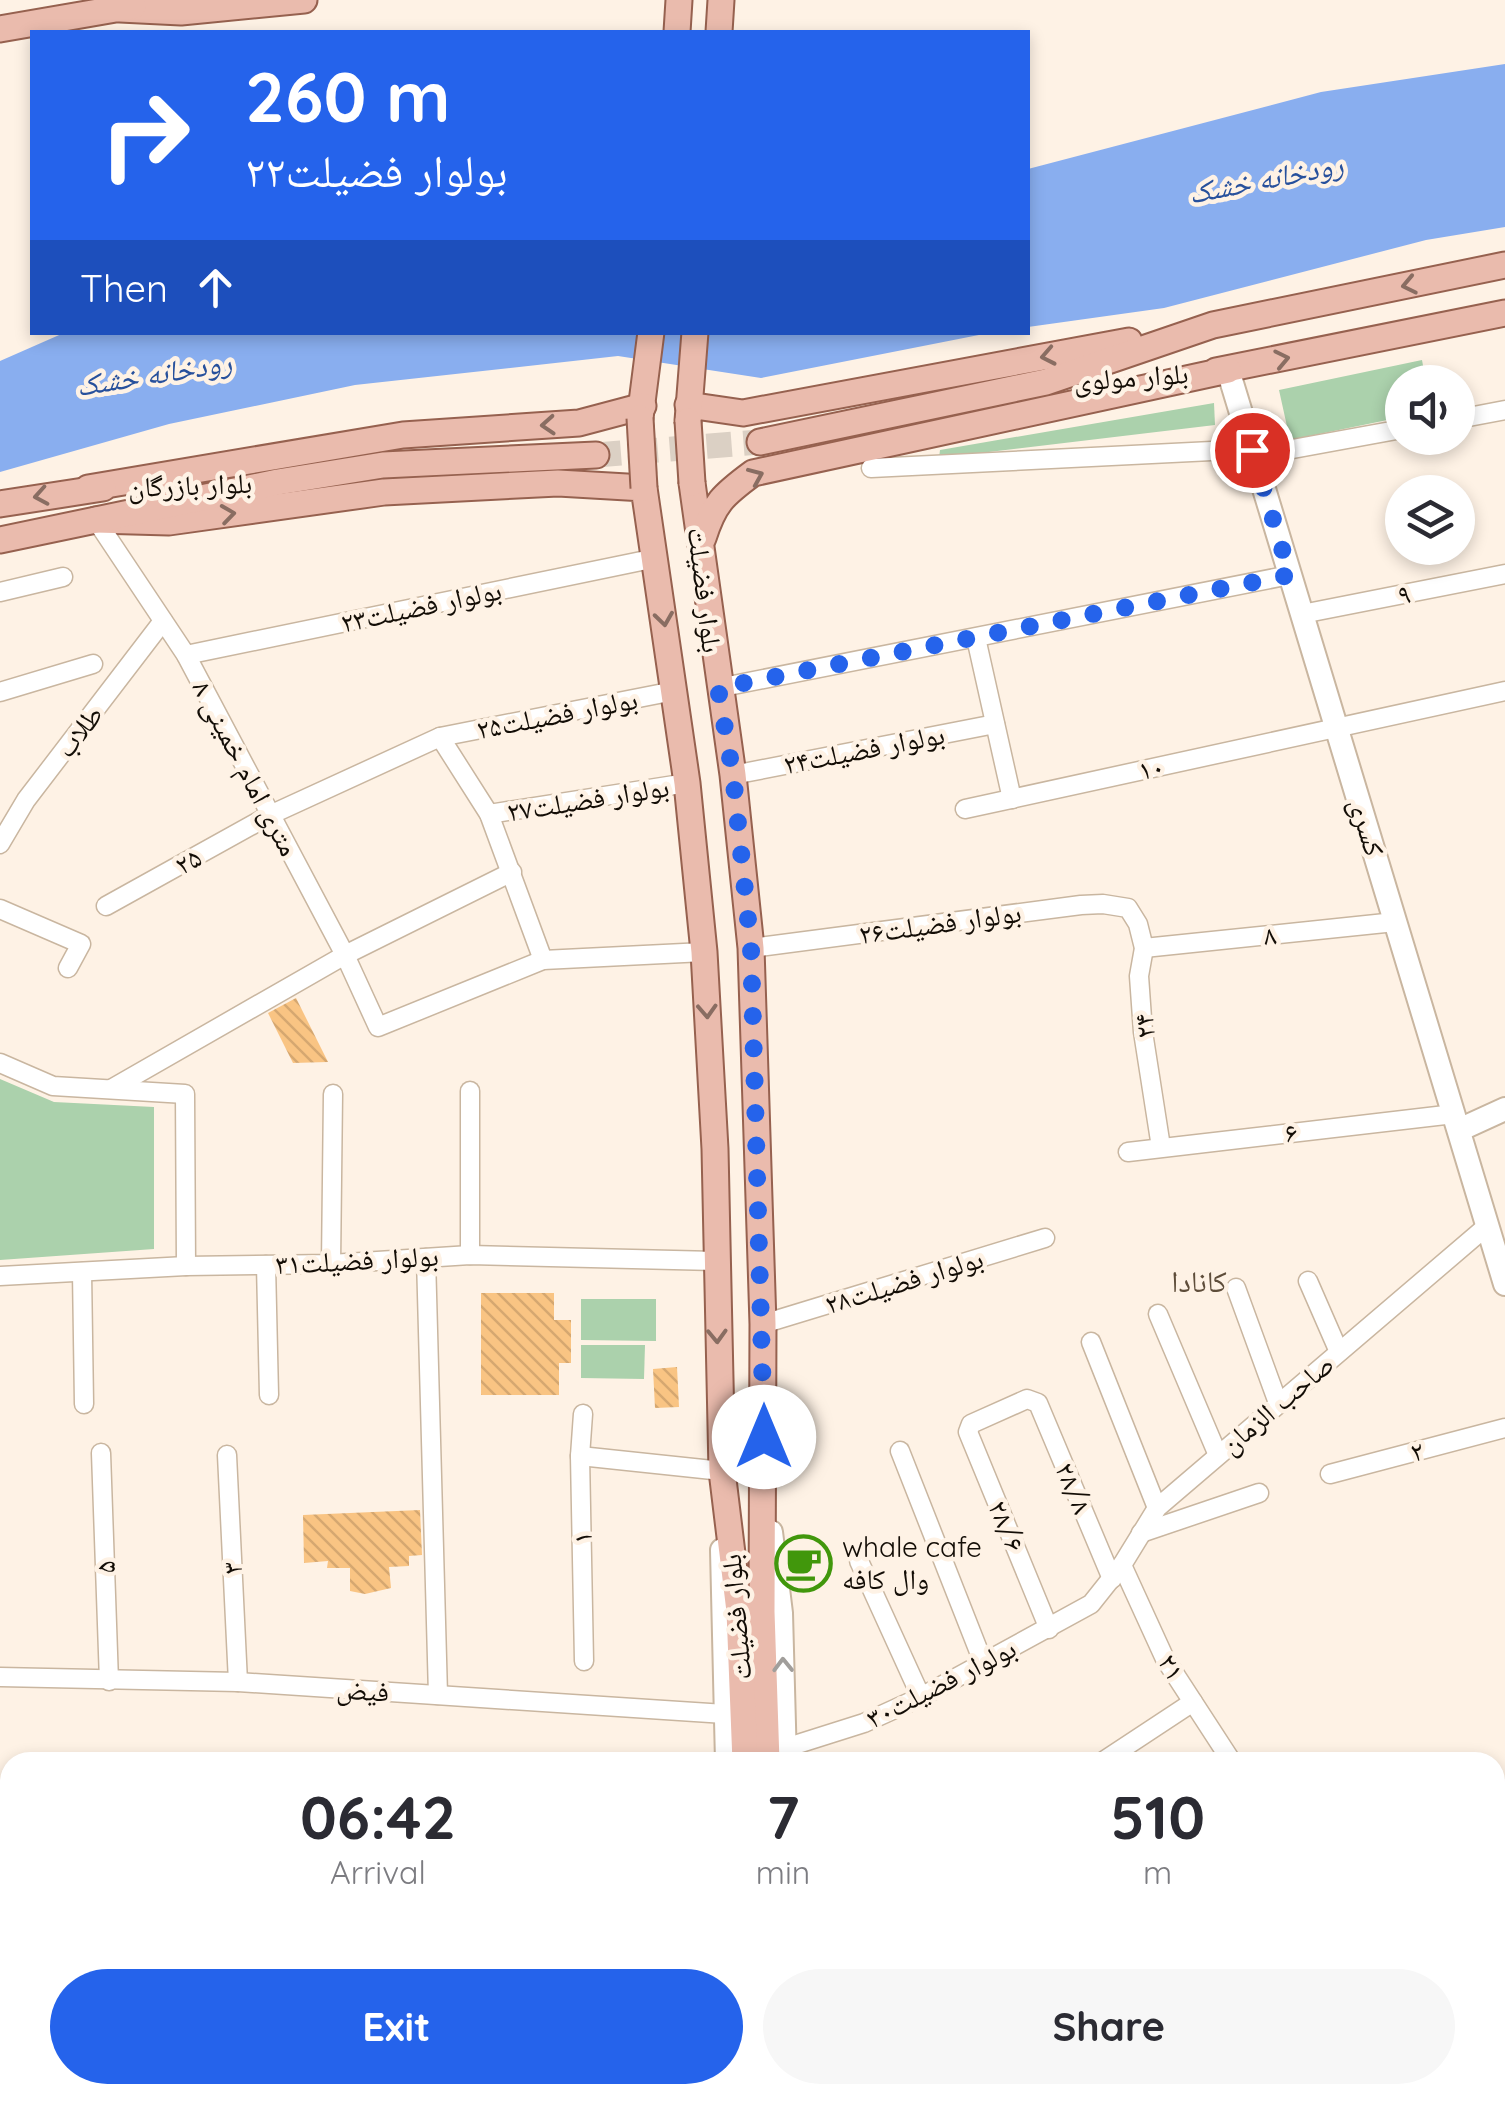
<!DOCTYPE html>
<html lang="en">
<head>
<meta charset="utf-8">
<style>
	body { margin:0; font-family:Quicksand,"Noto Naskh Arabic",sans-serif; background:#f7f7f7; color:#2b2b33; height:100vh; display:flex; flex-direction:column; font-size:38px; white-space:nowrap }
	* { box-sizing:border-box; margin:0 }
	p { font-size:32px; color:#7c7c81 }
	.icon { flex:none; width:55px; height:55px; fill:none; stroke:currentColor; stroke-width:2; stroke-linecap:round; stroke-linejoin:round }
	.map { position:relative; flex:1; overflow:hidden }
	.details { position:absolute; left:0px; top:1752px; width:1505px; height:352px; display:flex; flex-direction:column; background:#fff; border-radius:30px 30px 0 0; box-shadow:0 5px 15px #0003 }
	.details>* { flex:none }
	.banner { position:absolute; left:30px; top:30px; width:1000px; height:305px; border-radius:0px; box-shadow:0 5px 15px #0003; background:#2563eb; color:#fff; overflow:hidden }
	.controls { position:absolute; left:1385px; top:365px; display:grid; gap:20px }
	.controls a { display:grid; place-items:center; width:90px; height:90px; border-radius:50%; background:#fff; box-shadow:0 5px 15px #0003; font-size:50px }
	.pin { position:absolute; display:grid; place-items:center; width:85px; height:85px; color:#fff; margin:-42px; border:5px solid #fff; border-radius:50%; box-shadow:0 2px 10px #0007 }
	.me { position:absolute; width:110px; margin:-55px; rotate:0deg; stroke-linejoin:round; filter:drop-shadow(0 0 8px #0008) }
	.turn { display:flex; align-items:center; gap:35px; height:210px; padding:0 50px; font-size:45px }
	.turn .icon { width:130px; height:130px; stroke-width:2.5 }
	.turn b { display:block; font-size:70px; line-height:85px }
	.then { display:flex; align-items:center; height:95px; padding:0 50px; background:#0003; gap:20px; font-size:38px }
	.eta { display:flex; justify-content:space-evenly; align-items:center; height:170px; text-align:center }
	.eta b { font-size:60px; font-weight:700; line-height:70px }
	.button { display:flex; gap:20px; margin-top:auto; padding:20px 50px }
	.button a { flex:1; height:115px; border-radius:60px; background:#2563eb; color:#fff; font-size:40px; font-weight:700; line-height:115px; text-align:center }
	.button a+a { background:#f7f7f7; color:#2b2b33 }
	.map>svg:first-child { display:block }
</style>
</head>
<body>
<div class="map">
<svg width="1505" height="2103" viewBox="0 0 1505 2103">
	<defs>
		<pattern id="building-back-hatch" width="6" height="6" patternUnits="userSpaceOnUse" patternTransform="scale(2.5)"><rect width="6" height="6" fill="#f9c483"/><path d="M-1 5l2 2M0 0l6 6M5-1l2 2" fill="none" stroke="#d5a770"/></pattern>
	</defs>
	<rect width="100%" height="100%" fill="#fef2e5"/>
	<g fill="#abd1ac">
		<polygon points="1422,360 1426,382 1402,382 1402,417 1290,440 1279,390"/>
		<polygon points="1214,403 1215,425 939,458 940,450"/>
		<polygon points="0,1079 54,1102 154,1107 154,1249 0,1260"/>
		<polygon points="581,1299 656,1299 656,1341 581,1340"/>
		<polygon points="581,1345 645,1345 644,1379 581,1378"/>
	</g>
	<g fill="#89aeef">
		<polygon points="1505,64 1505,227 1426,240 1164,308 1028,327 1028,169 1321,92"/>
		<polygon points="66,332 989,333 761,378 618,356 355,385 169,424 0,472 0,361"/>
	</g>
	<g fill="url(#building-back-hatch)">
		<polygon points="296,998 328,1062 293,1063 268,1013"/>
		<polygon points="481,1293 554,1293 554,1320 571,1320 571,1363 559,1363 559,1395 481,1395"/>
		<polygon points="677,1367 679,1407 655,1408 653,1369"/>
		<polygon points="420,1510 422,1555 409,1556 409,1566 389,1567 391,1588 365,1594 350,1591 350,1568 327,1568 328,1561 304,1563 303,1515"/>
	</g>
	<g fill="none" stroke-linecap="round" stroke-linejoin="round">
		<polyline stroke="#dbd0c4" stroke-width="25" stroke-dasharray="25 12" stroke-linecap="butt" points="596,455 760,442"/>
		<defs>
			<g id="street">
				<polyline points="1458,419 1505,410"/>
				<polyline points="1254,456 1402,429"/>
				<polyline points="871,468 1252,449"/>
				<polyline points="96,520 186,655 345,955 378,1027 543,960 704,952"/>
				<polyline points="0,592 63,577"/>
				<polyline points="1302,614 1505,574"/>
				<polyline points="976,638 1012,799"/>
				<polyline points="186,655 656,558"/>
				<polyline points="718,688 1290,575"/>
				<polyline points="0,692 93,664"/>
				<polyline points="440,737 489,814 543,960"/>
				<polyline points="733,775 995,724"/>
				<polyline points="965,809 1505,691"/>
				<polyline points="489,814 687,783"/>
				<polyline points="0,844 26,800 163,621"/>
				<polyline points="106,906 270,815 440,737 674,691"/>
				<polyline points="0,909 81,944 68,968"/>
				<polyline points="751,948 1081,905 1103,904 1128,908 1138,924 1144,948 1139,976 1143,1032 1161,1147"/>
				<polyline points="1144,948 1395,922"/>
				<polyline points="0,1063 53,1086 185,1094 186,1266"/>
				<polyline points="111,1089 345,955 512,872"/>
				<polyline points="470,1091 470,1255"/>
				<polyline points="1128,1152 1454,1114"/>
				<polyline points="426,1258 438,1695"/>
				<polyline points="331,1264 333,1094"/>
				<polyline points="266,1265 269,1395"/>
				<polyline points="82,1272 84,1404"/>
				<polyline points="0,1276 186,1266 331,1264 470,1255 715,1261"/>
				<polyline points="1308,1281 1339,1352"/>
				<polyline points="1236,1288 1278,1403"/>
				<polyline points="1158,1314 1217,1453"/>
				<polyline points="763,1324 1045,1238"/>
				<polyline points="1091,1342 1157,1508"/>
				<polyline points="583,1414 580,1456 584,1661"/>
				<polyline points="900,1451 983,1662"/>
				<polyline points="101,1453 109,1681"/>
				<polyline points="227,1455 238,1682"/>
				<polyline points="580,1456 722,1471"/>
				<polyline points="1330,1474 1505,1428"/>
				<polyline points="1141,1533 1259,1493"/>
				<polyline points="859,1561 921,1697"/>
				<polyline points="1122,1565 1165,1659 1232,1762"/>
				<polyline points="1049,1629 968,1432 971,1424 1027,1399 1038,1403 1112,1579"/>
				<polyline points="0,1677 238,1682 725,1714"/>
				<polyline points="785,1748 864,1723 921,1697 1091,1604 1122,1565 1157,1508 1487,1226"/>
				<polyline points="1102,1762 1193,1702"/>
				<polyline points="1107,2095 1111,2103"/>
				<polyline points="1449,2095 1454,2103"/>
			</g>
			<g id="secondary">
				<polyline points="1228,370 1505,1284"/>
				<polyline points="1459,1130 1505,1109"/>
				<polyline points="771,1532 781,1613 785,1762"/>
				<polyline points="722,1550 727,1762"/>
				<polyline points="739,2095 739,2103"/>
				<polyline points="793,2095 794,2103"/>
			</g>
			<g id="primary">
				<polyline points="120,9 181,12 304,0"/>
				<polyline points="0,29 133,6"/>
				<polyline points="677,32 679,0"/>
				<polyline points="719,32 721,0"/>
				<polyline points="1216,371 1505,313"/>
				<polyline points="688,405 743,413 1129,341"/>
				<polyline points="640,418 651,332"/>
				<polyline points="688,421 695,332"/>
				<polyline points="760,442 1046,382 1213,325 1505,265"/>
				<polyline points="692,483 733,775 751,948 763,1324 762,1612 767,1762"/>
				<polyline points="88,488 403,435 579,423 643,406"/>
				<polyline points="0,504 103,488"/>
				<polyline points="96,520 169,522 384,492 558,483 644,488 687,783 704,952 715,1149 722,1471 739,1611 745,1762"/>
				<path d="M703,538C714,503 723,495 753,473L1228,370"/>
				<polyline points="0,540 278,482 383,465 596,455"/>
				<polyline points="759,2095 760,2103"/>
				<polyline points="779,2095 779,2103"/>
			</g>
		</defs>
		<use href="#street" stroke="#c9b6a0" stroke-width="21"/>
		<use href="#secondary" stroke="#c9b6a0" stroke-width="26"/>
		<use href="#primary" stroke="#96614f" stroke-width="29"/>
		<use href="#street" stroke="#fff" stroke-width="18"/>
		<use href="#secondary" stroke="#fff" stroke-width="22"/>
		<use href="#primary" stroke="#eabbad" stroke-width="25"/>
		<defs>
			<g id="primary-bridge">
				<polyline points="640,418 644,488"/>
				<polyline points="688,421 692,483"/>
			</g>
		</defs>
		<use href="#primary-bridge" stroke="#96614f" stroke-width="29" stroke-linecap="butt"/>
		<use href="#primary-bridge" stroke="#eabbad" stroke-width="25"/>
	</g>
	<defs><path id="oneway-chevron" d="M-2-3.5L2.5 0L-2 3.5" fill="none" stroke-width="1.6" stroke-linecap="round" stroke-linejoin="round" transform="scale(2.5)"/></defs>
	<g stroke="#896d62">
		<use href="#oneway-chevron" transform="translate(1409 285) rotate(168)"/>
		<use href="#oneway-chevron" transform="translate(1048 356) rotate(169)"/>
		<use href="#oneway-chevron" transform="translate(1282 359) rotate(-12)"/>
		<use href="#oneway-chevron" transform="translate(548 425) rotate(176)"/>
		<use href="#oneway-chevron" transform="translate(756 476) rotate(-23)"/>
		<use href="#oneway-chevron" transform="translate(41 496) rotate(170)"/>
		<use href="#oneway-chevron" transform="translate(228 514) rotate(-8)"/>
		<use href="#oneway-chevron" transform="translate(664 619) rotate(82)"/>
		<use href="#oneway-chevron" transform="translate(707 1011) rotate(87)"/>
		<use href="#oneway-chevron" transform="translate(717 1336) rotate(88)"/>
	</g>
	<use stroke="#a19e9b" href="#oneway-chevron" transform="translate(783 1665) rotate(-91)"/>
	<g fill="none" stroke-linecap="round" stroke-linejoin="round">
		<polyline stroke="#2563eb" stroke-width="18" stroke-dasharray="0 32.4" points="764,1437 751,948 733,775 718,688 1290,575 1252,450"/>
	</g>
	<defs>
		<symbol id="cafe-ring" viewBox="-11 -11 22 22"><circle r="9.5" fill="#fef2e5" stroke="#41970c" stroke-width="1.5"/><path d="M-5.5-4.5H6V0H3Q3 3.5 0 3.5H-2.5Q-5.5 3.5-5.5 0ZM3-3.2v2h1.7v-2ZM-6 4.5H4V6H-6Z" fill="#41970c"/></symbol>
	</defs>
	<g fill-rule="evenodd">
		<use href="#cafe-ring" x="772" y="1532" width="63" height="63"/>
	</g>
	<g text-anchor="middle" stroke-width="9" stroke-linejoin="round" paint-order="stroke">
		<g font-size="28" fill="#130d06" stroke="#fef2e5">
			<text transform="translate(1131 377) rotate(-4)" y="10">بلوار مولوی</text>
			<text transform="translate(190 485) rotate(-2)" y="10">بلوار بازرگان</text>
			<text transform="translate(705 590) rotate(83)" y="10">بلوار فضیلت</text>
			<text transform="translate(1404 594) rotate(-11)" y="10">۹</text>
			<text transform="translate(421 606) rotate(-12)" y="10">بولوار فضیلت۲۳</text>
			<text transform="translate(557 714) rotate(-11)" y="10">بولوار فضیلت۲۵</text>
			<text transform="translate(79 731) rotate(-52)" y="10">طلاب</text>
			<text transform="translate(864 749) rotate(-11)" y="10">بولوار فضیلت۲۴</text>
			<text transform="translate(246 768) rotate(62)" y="10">۸ متری امام خمینی</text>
			<text transform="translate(1151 768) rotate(-13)" y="10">۱۰</text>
			<text transform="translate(588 799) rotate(-9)" y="10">بولوار فضیلت۲۷</text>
			<text transform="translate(1367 827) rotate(73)" y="10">کسری</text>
			<text transform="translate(188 861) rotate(-29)" y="10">۲۵</text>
			<text transform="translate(940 923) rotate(-8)" y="10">بولوار فضیلت۲۶</text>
			<text transform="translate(1270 935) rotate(-6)" y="10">۸</text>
			<text transform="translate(1144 1026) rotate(-96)" y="10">۲۴</text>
			<text transform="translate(1291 1132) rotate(-7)" y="10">۶</text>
			<text transform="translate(357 1260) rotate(-3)" y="10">بولوار فضیلت۳۱</text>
			<text transform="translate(904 1281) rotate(-17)" y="10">بولوار فضیلت۲۸</text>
			<text transform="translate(1277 1404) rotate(-40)" y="10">صاحب الزمان</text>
			<text transform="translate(1417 1451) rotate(-15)" y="10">۲</text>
			<text transform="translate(1074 1488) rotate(67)" y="10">۲۸/۸</text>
			<text transform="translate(1007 1526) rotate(67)" y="10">۲۸/۶</text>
			<text transform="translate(582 1538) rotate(-91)" y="10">۱</text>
			<text transform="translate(105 1567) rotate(-92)" y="10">۵</text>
			<text transform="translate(232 1568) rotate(-93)" y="10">۳</text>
			<text transform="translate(736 1617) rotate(-95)" y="10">بلوار فضیلت</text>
			<text transform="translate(1172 1667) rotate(60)" y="10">۲۱</text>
			<text transform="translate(941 1683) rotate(-27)" y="10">بولوار فضیلت۳۰</text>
			<text transform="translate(363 1690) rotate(4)" y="10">فیض</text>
		</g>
		<g font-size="28" fill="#130d06" stroke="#fef2e5" text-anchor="start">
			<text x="842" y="1557">whale cafe<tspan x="842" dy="32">وال کافه</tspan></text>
		</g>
		<g font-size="30" font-style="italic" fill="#27509c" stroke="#fef2e5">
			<text transform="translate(1266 179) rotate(-11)" y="10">رودخانه خشک</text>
			<text transform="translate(154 374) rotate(-9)" y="10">رودخانه خشک</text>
		</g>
		<g font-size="30" fill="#5e4d3a" stroke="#fef2e5">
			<text x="1199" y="1292">کانادا</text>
		</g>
	</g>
</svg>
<div class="controls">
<a><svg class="icon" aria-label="sound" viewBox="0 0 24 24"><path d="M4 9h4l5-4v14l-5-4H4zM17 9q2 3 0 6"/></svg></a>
<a><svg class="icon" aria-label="layers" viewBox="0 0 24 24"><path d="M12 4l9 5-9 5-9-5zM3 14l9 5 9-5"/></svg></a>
</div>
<div class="pin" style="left:1252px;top:450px;background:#d93025"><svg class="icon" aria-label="arrive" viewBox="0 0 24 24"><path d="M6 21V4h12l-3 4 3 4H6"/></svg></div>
<svg class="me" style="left:764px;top:1437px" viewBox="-20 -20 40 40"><circle r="19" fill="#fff"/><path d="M0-13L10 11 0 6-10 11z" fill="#2563eb"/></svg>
<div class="banner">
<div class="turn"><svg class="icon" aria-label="right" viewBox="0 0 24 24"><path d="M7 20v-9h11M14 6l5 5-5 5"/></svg><div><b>260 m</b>بولوار فضیلت۲۲</div></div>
<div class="then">Then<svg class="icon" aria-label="ahead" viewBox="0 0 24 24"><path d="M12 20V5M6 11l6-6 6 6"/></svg></div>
</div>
<section class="details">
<div class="eta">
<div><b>06:42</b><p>Arrival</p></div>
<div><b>7</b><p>min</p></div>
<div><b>510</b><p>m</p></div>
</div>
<div class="button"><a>Exit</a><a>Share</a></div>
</section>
</div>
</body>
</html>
